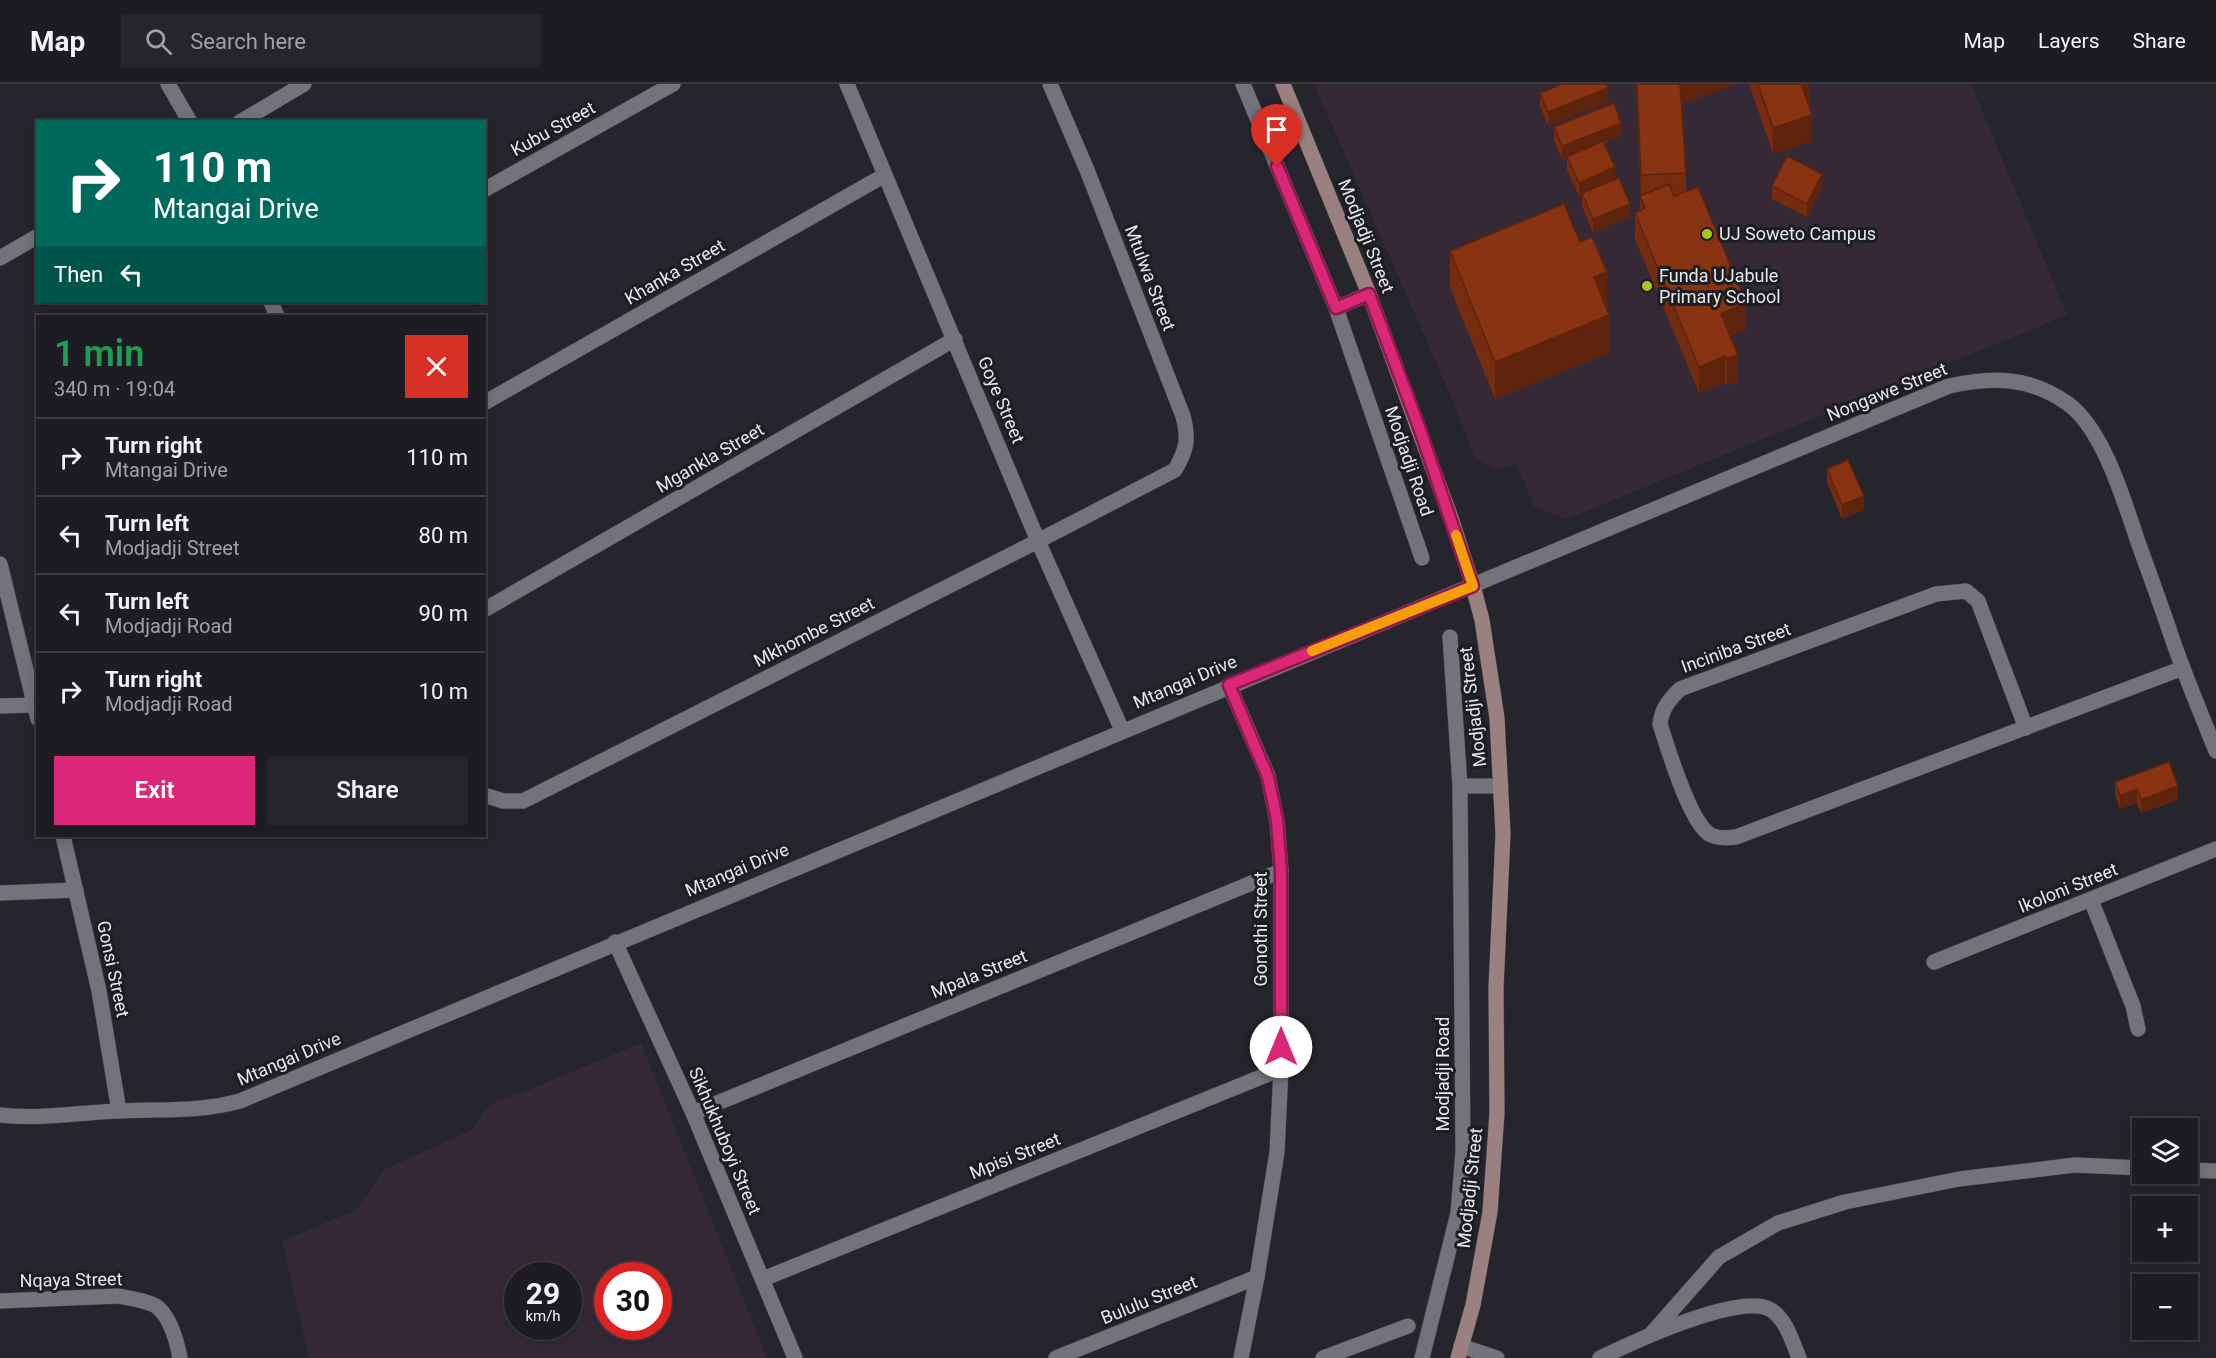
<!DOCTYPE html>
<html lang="en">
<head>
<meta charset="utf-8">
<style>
	body { margin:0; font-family:Roboto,sans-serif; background:#25252a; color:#f1f3f6; height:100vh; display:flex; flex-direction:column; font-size:22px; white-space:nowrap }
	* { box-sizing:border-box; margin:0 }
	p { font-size:20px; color:#a0a1a5 }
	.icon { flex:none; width:33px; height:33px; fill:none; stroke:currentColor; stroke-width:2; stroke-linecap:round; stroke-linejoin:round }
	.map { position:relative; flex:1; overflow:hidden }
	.details { position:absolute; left:36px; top:231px; width:450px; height:522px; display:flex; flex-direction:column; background:#1c1c22; border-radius:0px; box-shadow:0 3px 15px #0003,0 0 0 2px #3a3a40 }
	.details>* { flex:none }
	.top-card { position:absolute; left:36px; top:36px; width:450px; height:183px; border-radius:0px; box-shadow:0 3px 15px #0003,0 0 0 2px #3a3a40; background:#00695c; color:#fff; overflow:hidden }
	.buttons { position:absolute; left:2132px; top:1034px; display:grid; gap:12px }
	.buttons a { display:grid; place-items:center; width:66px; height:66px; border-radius:0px; background:#1c1c22; box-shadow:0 3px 15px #0003,0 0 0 2px #3a3a40; font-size:30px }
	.speed { position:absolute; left:504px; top:1178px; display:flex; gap:12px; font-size:30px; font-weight:700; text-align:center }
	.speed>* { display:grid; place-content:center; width:78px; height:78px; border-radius:50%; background:#1c1c22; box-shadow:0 3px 15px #0003,0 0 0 2px #3a3a40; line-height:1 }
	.speed small { font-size:15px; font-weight:400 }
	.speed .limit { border:9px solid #d22; background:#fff; color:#111 }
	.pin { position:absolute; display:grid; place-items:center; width:51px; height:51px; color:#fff; margin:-62px -26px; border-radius:50% 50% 50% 0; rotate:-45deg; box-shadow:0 0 6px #0007 }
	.pin .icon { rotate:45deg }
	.me { position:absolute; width:66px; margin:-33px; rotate:0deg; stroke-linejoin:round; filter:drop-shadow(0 0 4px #0008) }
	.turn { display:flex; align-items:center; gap:21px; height:126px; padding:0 18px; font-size:27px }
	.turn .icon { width:78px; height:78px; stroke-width:2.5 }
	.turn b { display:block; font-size:42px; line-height:51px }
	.then { display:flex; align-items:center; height:57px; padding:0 18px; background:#0003; gap:12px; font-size:22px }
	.round { display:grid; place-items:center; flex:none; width:63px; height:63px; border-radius:0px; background:#25252a }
	.overview { display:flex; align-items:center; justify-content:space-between; height:102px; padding:0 18px }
	h1 { font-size:36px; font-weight:600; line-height:45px; color:#1e9e55 }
	.primary-button { display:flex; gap:12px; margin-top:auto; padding:12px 18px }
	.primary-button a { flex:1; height:69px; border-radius:0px; background:#db2777; color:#fff; font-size:24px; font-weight:600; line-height:69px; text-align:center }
	.primary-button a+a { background:#25252a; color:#f1f3f6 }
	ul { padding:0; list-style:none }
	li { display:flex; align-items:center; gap:18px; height:78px; padding:0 18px; border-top:2px solid #3a3a40 }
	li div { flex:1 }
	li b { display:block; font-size:22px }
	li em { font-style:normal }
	header { display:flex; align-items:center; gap:36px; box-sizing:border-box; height:84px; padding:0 30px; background:#1c1c22; border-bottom:2px solid #3a3a40 }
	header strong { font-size:28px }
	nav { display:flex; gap:33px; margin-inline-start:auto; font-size:21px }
	.search { width:420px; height:54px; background:#25252a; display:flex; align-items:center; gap:15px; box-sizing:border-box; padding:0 21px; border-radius:0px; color:#a0a1a5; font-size:22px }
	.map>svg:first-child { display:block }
</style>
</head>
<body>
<header>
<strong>Map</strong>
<div class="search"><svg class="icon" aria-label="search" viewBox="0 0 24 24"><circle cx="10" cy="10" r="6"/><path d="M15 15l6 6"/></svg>Search here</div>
<nav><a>Map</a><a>Layers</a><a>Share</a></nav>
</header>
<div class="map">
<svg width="2216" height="1274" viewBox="0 0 2216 1274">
	<rect width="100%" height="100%" fill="#26252d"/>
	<g fill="#362936" fill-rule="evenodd">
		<polygon points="1314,0 1971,0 2067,231 1567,435 1534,423 1517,380 1497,386 1474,372 1453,317"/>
		<path d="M641,959L767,1274H309L282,1157L356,1126L385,1085L472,1046L486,1026L497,1017L526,1007ZM518,1191H568V1242H518ZM608,1191H658V1242H608Z"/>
	</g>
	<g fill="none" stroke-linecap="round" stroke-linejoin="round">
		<defs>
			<g id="street">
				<polyline points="168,0 190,38"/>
				<polyline points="847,0 1038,457 1122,646"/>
				<polyline points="1243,0 1336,224 1422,474"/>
				<polyline points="240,38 304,0"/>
				<polyline points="484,106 673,0"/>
				<polyline points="0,174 38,152"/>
				<polyline points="271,218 277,232"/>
				<polyline points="1336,224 1369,210"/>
				<polyline points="484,319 885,91"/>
				<polyline points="0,480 38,635"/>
				<polyline points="484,526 955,255"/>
				<polyline points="1229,601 1268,692 1277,737 1281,787 1281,985 1277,1068 1257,1193 1241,1274"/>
				<polyline points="0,622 34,621"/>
				<path d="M2026,644L1978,517L1966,507L1936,510L1680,605C1669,616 1662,624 1660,640C1668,665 1689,736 1709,750C1717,755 1728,754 1736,753L2183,584"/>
				<polyline points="1460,702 1501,702"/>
				<path d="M484,711L503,717H523L1038,457L1175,386C1187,365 1189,355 1183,332L1087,86L1050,0"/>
				<polyline points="63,752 99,907 119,1027"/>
				<polyline points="0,809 76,806"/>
				<polyline points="2091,816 2133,922 2138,945"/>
				<polyline points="615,858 693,1029 795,1274"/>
				<polyline points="1934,878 2216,765"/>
				<polyline points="693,1029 1281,787"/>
				<path d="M0,1031C41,1036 80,1028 120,1027C161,1025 200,1028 240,1017C809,776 1380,541 1949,302C1993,293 2028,292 2067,319C2103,344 2124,417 2138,458C2150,491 2162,524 2173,557C2186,594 2201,630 2216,667"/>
				<polyline points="2187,1086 2216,1087"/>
				<polyline points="763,1195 1281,985"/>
				<path d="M0,1217L118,1212C130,1214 145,1216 156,1222C171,1233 177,1258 180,1274"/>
				<polyline points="1652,1249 1719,1173 1778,1139 1845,1118 1959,1095 2075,1081 2142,1084"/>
				<polyline points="1461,1262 1497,1274"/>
				<polyline points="1056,1274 1257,1193"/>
				<polyline points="1323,1274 1408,1242"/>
				<polyline points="1422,1274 1458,1129 1463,1067 1460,702 1450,553"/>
				<path d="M1600,1274C1631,1259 1742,1207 1771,1226C1786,1235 1793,1259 1799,1274"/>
			</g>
			<polyline id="secondary" points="1283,0 1369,210 1451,434 1473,502 1482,536 1497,634 1503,750 1496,904 1497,1029 1490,1128 1473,1221 1458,1274"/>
		</defs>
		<use href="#street" stroke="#434349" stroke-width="16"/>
		<use href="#secondary" stroke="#434349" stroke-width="16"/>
		<use href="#street" stroke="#73737c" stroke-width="15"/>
		<use href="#secondary" stroke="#9a817f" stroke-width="15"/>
	</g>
	<g fill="#752c0f">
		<polygon points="1636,0 1737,0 1682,19 1686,89 1686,108 1746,245 1730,252 1738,297 1727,302 1725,298 1699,309 1635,155 1635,129 1640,126 1640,112 1641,112"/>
		<polygon points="1749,0 1810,0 1810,25 1812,57 1773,70"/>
		<polygon points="1540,9 1608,18 1548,42 1540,22"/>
		<polygon points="1554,43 1621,52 1604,59 1615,95 1630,133 1593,149 1582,122 1582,111 1579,112 1567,86 1567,74 1562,76 1554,56"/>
		<polygon points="1772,102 1822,103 1807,133 1772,115"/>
		<polygon points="1450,167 1607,225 1609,269 1495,315 1450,204"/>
		<polygon points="1827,385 1864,426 1842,435 1827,398"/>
		<polygon points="2115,698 2178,716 2141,729 2137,719 2120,725 2115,711"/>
	</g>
	<g fill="#5f240d">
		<polygon points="1680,0 1737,0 1680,19"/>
		<polygon points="1806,0 1810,0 1810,25 1802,28 1802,2"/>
		<polygon points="1608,4 1608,18 1548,42 1548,28"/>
		<polygon points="1812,31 1812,57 1773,70 1773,44"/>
		<polygon points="1621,39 1621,52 1562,76 1562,62"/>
		<polygon points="1615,83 1615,97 1579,112 1579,99"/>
		<polygon points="1822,90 1822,103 1807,133 1807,120"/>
		<polygon points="1630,120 1630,133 1593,149 1593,135"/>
		<polygon points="1607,188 1607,225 1594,193"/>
		<polygon points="1746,219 1746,245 1721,256 1721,230"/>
		<polygon points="1609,231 1609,269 1495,315 1495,278"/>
		<polygon points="1738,271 1738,297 1727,302 1727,275"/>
		<polygon points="1725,272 1725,298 1699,309 1699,283"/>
		<polygon points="1864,412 1864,426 1842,435 1842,421"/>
		<polygon points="2178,702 2178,716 2141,729 2141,716"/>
		<polygon points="2137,705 2137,719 2120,725 2120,712"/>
	</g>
	<g fill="#883312" stroke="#5f240d" stroke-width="1.5">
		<polygon points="1562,0 1606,0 1608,4 1548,28 1540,9"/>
		<polygon points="1637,0 1680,0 1686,89 1641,91"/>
		<polygon points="1758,0 1806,0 1802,2 1812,31 1773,44"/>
		<polygon points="1614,19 1621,39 1562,62 1554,43"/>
		<polygon points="1603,57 1615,83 1579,99 1567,73"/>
		<polygon points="1787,72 1822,90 1807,120 1772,102"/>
		<polygon points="1619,94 1630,120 1593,135 1582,109"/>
		<polygon points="1669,100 1674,112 1698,103 1746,219 1721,230 1738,271 1727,275 1725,272 1699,283 1635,129 1645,124 1640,112"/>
		<polygon points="1564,120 1580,158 1592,153 1607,188 1594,193 1609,231 1495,278 1450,167"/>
		<polygon points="1848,376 1864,412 1842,421 1827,385"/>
		<polygon points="2169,678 2178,702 2141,716 2137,705 2120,712 2115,698"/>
	</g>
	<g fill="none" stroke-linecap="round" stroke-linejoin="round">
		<defs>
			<polyline id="route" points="1277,82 1336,224 1369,210 1419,343 1473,502 1229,601 1268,693 1277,736 1281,787 1281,963"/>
		</defs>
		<use href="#route" stroke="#8e194d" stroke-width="15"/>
		<use href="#route" stroke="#db2777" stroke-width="10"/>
		<polyline stroke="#f59e0b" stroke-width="10" points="1312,567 1473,502 1456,451"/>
	</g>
	<g fill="#a9c71b" stroke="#1c1c23" stroke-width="2">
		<circle cx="1707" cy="150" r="6"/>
		<circle cx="1647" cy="202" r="6"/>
	</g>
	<g text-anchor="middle" stroke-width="6" stroke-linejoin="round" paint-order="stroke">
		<g font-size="18" fill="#e7e7ec" stroke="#1c1c23">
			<text transform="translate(553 45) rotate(-29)" y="6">Kubu Street</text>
			<text transform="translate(1366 152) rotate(68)" y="6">Modjadji Street</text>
			<text transform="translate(675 188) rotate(-30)" y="6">Khanka Street</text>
			<text transform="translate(1150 194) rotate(69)" y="6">Mtulwa Street</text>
			<text transform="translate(1887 308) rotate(-22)" y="6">Nongawe Street</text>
			<text transform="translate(1001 316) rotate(67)" y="6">Goye Street</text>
			<text transform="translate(710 374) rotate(-30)" y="6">Mgankla Street</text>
			<text transform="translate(1409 377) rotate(71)" y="6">Modjadji Road</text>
			<text transform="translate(814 548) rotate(-27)" y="6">Mkhombe Street</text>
			<text transform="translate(1736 564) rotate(-20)" y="6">Inciniba Street</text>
			<text transform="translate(1185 598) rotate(-23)" y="6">Mtangai Drive</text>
			<text transform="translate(1473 623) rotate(-97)" y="6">Modjadji Street</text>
			<text transform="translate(737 786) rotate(-23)" y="6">Mtangai Drive</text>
			<text transform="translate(2068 804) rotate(-22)" y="6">Ikoloni Street</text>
			<text transform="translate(1261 845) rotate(-90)" y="6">Gonothi Street</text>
			<text transform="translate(113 885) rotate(78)" y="6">Gonsi Street</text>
			<text transform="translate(979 890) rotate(-22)" y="6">Mpala Street</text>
			<text transform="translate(289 975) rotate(-23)" y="6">Mtangai Drive</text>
			<text transform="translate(1443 990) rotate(-90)" y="6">Modjadji Road</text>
			<text transform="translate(725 1057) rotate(67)" y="6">Sikhukhuboyi Street</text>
			<text transform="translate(1015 1072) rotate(-22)" y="6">Mpisi Street</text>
			<text transform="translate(1470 1104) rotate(-84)" y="6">Modjadji Street</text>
			<text transform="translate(71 1196) rotate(-1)" y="6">Nqaya Street</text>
			<text transform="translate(1149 1216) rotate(-22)" y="6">Bululu Street</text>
		</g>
		<g font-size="18" fill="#e7e7ec" stroke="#1c1c23" text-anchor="start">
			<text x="1719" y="156">UJ Soweto Campus</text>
			<text x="1659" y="198">Funda UJabule<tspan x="1659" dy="21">Primary School</tspan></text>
		</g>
	</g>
</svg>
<div class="buttons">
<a><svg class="icon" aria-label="layers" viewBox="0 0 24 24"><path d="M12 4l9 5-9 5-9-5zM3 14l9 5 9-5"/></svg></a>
<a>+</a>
<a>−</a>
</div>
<div class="speed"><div>29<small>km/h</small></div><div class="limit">30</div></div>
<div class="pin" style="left:1277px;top:82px;background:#d93025"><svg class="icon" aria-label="arrive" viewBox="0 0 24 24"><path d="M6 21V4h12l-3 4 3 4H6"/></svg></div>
<svg class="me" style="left:1281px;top:963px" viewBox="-20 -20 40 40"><circle r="19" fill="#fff"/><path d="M0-13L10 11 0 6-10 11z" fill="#db2777"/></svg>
<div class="top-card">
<div class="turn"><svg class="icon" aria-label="right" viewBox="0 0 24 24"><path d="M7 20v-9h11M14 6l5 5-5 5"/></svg><div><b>110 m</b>Mtangai Drive</div></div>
<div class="then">Then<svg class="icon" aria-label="left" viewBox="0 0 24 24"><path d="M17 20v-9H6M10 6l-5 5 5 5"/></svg></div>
</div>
<section class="details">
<div class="overview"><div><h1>1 min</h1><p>340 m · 19:04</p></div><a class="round" style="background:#d93025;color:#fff"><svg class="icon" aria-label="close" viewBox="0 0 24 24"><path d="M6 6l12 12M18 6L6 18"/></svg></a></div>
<ul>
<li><svg class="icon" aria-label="right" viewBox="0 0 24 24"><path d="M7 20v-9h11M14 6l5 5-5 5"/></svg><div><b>Turn right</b><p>Mtangai Drive</p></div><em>110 m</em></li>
<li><svg class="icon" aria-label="left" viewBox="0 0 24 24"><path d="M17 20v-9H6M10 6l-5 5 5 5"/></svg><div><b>Turn left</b><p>Modjadji Street</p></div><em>80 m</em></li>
<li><svg class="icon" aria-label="left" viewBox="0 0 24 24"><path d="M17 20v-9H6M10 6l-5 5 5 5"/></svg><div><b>Turn left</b><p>Modjadji Road</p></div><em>90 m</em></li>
<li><svg class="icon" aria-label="right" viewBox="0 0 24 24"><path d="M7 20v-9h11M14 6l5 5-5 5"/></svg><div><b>Turn right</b><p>Modjadji Road</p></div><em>10 m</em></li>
</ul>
<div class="primary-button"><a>Exit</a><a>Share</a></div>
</section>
</div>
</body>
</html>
